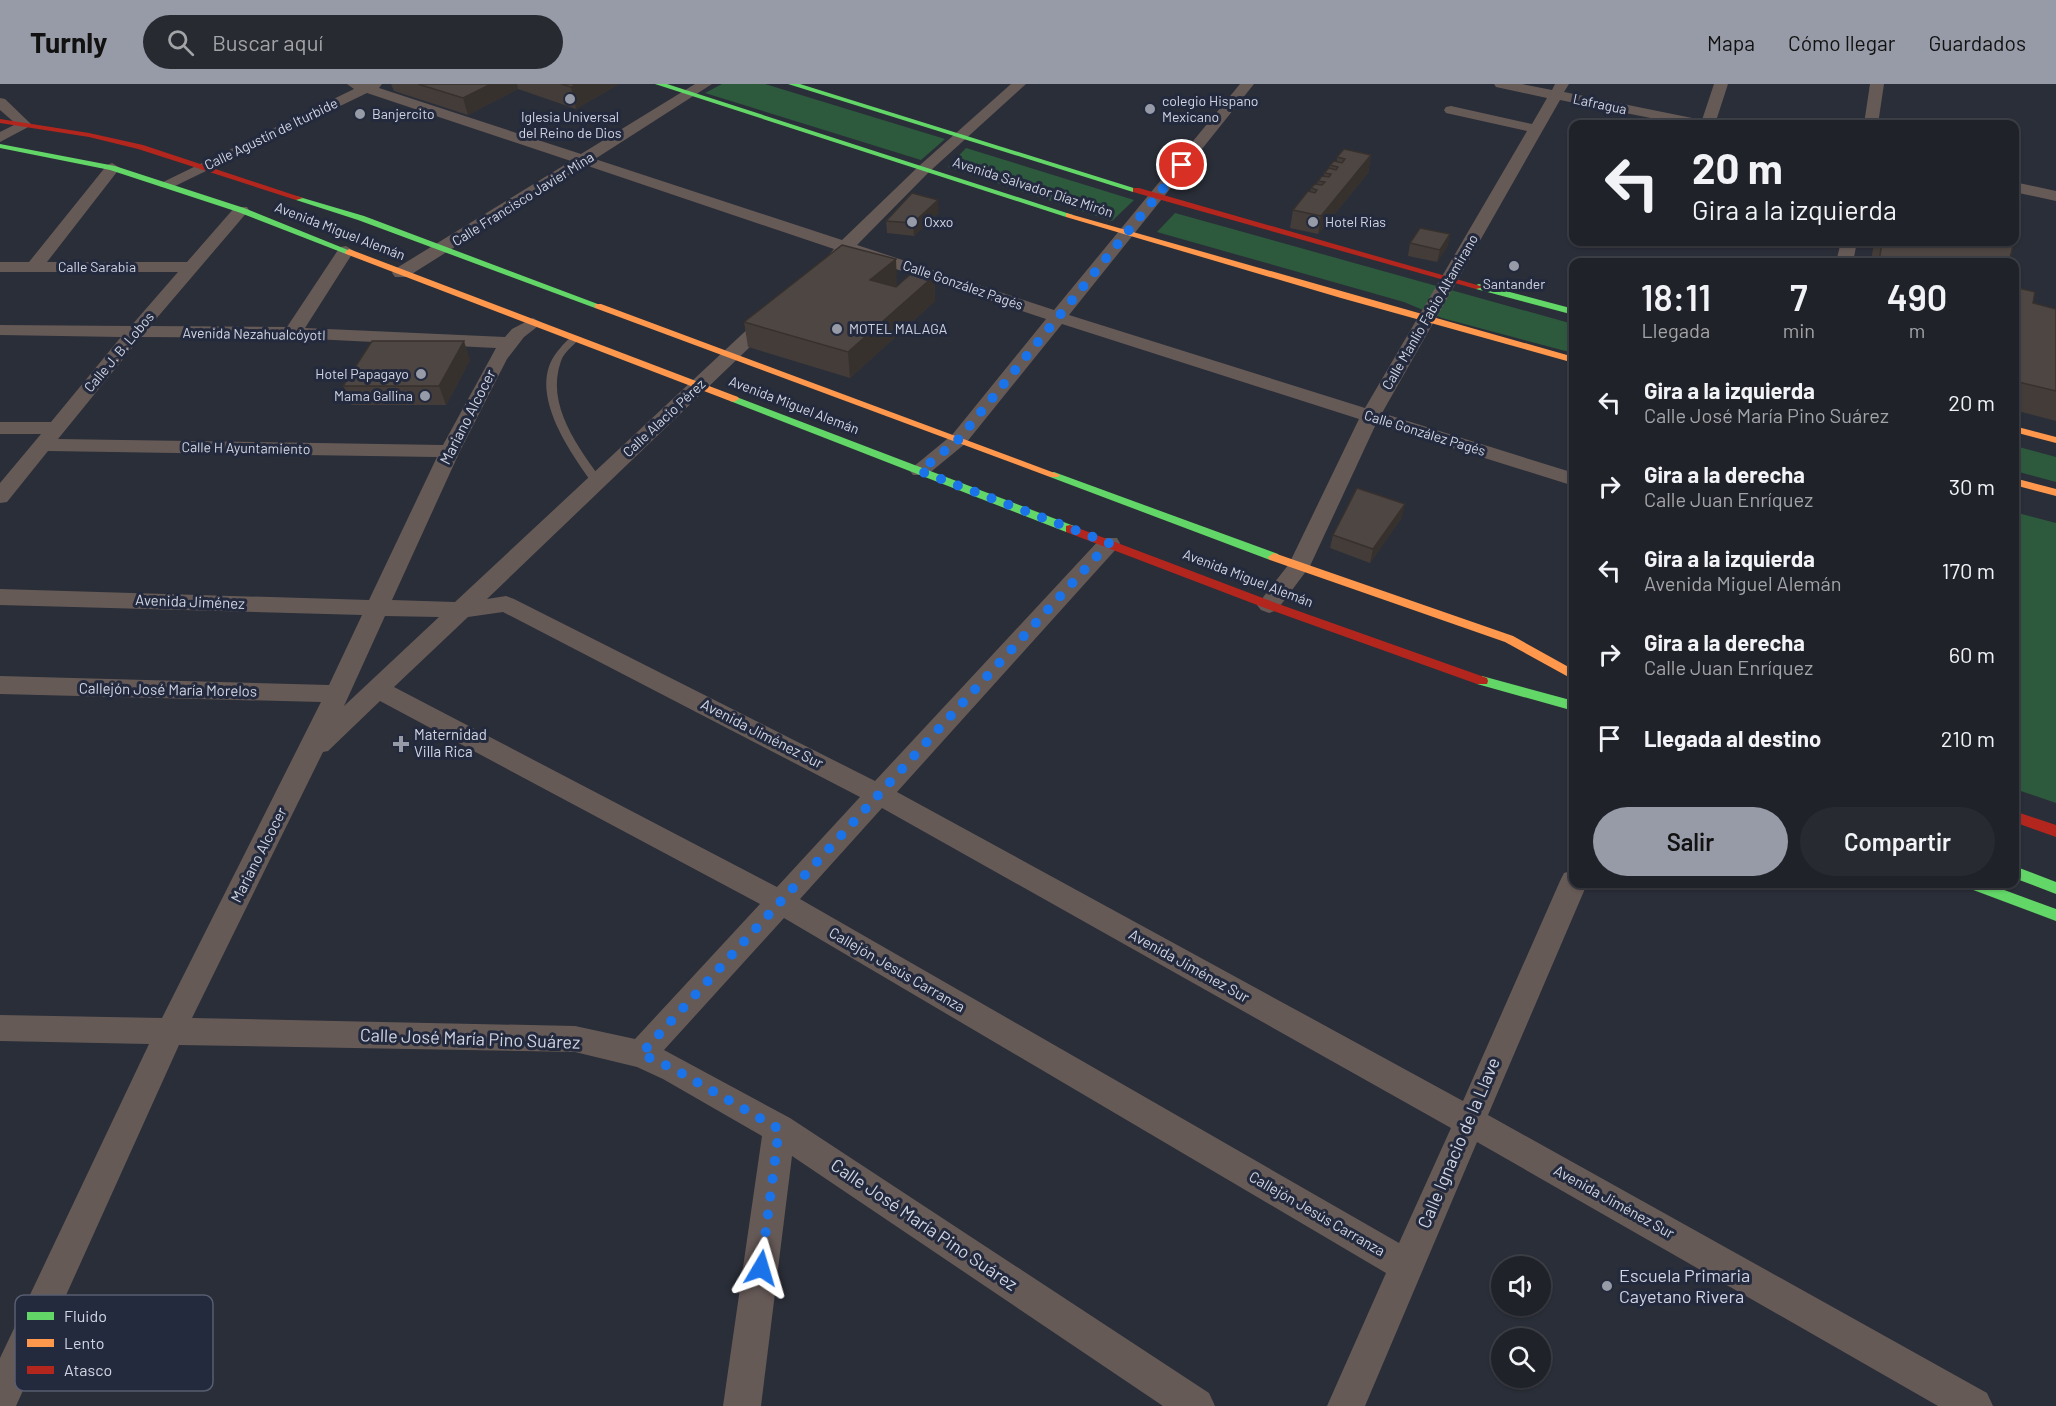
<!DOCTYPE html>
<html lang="es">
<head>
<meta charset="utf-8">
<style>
	body { margin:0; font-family:Barlow,sans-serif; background:#282a32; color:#f1f3f6; height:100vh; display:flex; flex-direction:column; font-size:22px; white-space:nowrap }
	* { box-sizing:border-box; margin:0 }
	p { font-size:20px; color:#a2a4a8 }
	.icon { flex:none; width:33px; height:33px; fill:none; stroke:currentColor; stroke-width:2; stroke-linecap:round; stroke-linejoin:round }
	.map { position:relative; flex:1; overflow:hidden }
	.side { position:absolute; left:1569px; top:174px; width:450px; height:630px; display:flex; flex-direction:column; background:#20222a; border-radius:12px; box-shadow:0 2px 4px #0004,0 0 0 2px #3d3f47 }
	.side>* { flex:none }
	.hud { position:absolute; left:1569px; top:36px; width:450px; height:126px; border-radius:12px; box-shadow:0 2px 4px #0004,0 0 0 2px #3d3f47; background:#20222a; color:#f1f3f6; overflow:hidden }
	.fabs { position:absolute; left:1491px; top:1172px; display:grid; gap:12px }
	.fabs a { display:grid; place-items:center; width:60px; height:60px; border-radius:50%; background:#20222a; box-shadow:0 2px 4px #0004,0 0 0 2px #3d3f47; font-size:30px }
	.pin { position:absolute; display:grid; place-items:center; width:51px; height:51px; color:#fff; margin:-26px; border:3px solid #fff; border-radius:50%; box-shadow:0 2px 6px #0007 }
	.me { position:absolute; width:66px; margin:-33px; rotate:7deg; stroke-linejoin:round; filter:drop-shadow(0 0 4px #0008) }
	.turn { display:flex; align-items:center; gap:21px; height:126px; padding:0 24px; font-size:27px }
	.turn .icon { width:78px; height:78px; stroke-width:2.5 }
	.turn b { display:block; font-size:42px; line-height:51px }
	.eta { display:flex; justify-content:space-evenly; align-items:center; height:102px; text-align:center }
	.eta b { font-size:36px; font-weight:600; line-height:42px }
	.action { display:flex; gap:12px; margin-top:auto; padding:12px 24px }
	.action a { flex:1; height:69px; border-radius:36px; background:#979ba7; color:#111; font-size:24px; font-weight:600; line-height:69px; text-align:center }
	.action a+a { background:#282a32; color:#f1f3f6 }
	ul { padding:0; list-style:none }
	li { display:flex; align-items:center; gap:18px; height:84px; padding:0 24px }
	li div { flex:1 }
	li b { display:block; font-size:22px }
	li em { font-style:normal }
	header { display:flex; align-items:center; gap:36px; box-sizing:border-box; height:84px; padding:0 30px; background:#979ba7; color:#111 }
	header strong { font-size:28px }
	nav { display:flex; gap:33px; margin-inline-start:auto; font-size:21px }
	.search { width:420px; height:54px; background:#282a32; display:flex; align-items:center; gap:15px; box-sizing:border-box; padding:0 21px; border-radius:33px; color:#a2a4a8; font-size:22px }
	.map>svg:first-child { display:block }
</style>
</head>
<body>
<header>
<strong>Turnly</strong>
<div class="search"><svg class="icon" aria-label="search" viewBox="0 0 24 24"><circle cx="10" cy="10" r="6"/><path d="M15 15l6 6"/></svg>Buscar aquí</div>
<nav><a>Mapa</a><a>Cómo llegar</a><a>Guardados</a></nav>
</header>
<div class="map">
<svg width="2056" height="1322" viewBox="0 0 2056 1322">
	<rect width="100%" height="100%" fill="#2a2e38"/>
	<g fill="#2d5a3d">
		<polygon points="722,0 765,0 945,55 921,76 705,9"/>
		<polygon points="966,64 1134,116 1112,137 948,83"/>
		<polygon points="1175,129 1573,240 1573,269 1442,234 1404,218 1157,148"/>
		<polygon points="2015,362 2056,373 2056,398 2015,387"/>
		<polygon points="2014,428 2056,439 2056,719 2015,705"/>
	</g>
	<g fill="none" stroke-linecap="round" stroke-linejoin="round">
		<path fill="#665a57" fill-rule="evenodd" d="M574,252L579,255C573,262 564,268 561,277C545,321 579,364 603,398L597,401L593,400C570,368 526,307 557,268C562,262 567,255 574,252Z"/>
		<g fill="#665a57" fill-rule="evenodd">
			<polygon points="347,0 382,0 379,4 581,70 695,0 712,0 595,75 842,156 919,82 1011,0 1026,0 929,88 857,161 1054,226 1240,0 1254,0 1069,231 1365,324 1527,47 1446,29 1444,26 1446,23 1451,22 1532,40 1547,14 1496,3 1494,0 1522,0 1552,6 1555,0 1569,0 1564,8 1702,36 1714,0 1728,0 1715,40 1681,40 1560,16 1382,329 1574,389 1574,402 1376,340 1310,482 1277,526 1269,529 1261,526 1257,521 1289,480 1359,335 1062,240 966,359 927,391 913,391 910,387 913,383 952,351 1046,235 848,169 842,176 830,176 828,172 834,165 585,81 407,193 395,193 392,189 395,185 571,77 367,9 173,103 161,103 159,100 354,5"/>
			<polygon points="1870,0 1884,0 1878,40 1864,40"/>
			<polygon points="0,14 5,15 32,41 0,58 0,48 16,40 0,26"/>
			<path d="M112,79L120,84L47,178H187L235,123H247L249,126L150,242L287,243L340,163L346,162L354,167L305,244L505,253L512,245L533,234L542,239L524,253L507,275L460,367L392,516L455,518L766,228H778L781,232L778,236L487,515L506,512L514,515L875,697L1101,454H1117L1120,459L1117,464L897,708L1463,1017L1560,797L1564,789L1574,786V800H1587L1488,1031L1987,1309L1993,1322H1938L1477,1058L1365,1322H1327L1386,1189L784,834L664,966L790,1034L1209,1309L1215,1322H1163L792,1072L761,1322H723L762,1052L663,995L637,983L575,968L179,961L16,1322H0V1274L149,960L0,957V931L162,934L321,618L0,610V592L329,601L362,531L0,521V505L369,516L437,373L48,367L7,418L0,419V399L41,350H0V338H51L121,253L0,251V241L131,242L178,188H0V178H29L107,81ZM141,253L293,254L496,264L443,361L58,355ZM503,528L860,713L777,803L394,603L468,533ZM385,532L439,533L344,622ZM380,617L760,820L635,955L575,942L192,934L323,668L328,667ZM882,724L1451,1044L1399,1159L800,815Z"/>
			<polygon points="2014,98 2056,107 2056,117 2014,108"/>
			<polygon points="1841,158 1857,158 1853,178 1836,178"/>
		</g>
		<g fill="#63d668" fill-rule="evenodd">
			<polygon points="655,0 667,0 1073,131 1066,133"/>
			<polygon points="788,0 800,0 1140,106 1133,108"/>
			<polygon points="0,60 115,82 244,124 353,168 346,170 238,128 110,86 0,64"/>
			<polygon points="296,112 364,132 603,222 595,224 358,136 296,116"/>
			<polygon points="1479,200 1574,225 1574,231 1476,205 1476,201"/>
			<polygon points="734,312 1074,442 1076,445 1074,448 1066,448 730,317 730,313"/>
			<polygon points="1054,388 1278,470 1280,473 1278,476 1270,476 1050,393 1050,389"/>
			<polygon points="1482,592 1574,617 1574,627 1477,600 1476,597 1477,594"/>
			<polygon points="2014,782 2056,798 2056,810 2014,794"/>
			<polygon points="1966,800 1988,800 2056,825 2056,837 1968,804"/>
		</g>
		<g fill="#ff974d" fill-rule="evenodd">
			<polygon points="1066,129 1574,273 1574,279 1341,214 1066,133"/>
			<polygon points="349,165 738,313 739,315 734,318 730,317 346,170 345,168"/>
			<polygon points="595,220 601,220 1060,391 1058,393 1050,393 595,224"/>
			<polygon points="2014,342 2056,353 2056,359 2014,348"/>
			<polygon points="2014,394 2056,405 2056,412 2014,401"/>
			<polygon points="1274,469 1513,552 1574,586 1574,596 1505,558 1270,476 1268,473"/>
		</g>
		<g fill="#b3261e" fill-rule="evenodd">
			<polygon points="0,35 89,49 143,61 303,114 296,116 138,65 89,53 0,39"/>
			<polygon points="1133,104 1139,104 1484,203 1476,205 1133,108"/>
			<polygon points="1070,441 1273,518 1487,594 1488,597 1487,600 1477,600 1265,524 1066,448 1066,442"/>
			<polygon points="2014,727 2056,741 2056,753 2014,738"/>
		</g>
	</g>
	<g fill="#433c39">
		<polygon points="391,0 619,0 576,25 518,5 468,31 394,7"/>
		<polygon points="1371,71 1368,89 1318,150 1290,144 1293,126 1310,108 1311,104 1317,100 1318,97 1324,92 1324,89 1329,84 1330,81 1337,77 1337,73"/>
		<polygon points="939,128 914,152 887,149 886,137"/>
		<polygon points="1450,150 1447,163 1437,178 1408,172 1410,159"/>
		<polygon points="1874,158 2014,158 2009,178 1871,178"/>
		<polygon points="934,192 935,217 850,294 748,263 744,238 897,200 894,203 896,203"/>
		<polygon points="2014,203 2033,219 2056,225 2056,337 2014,326"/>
		<polygon points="470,276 446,321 351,321 343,302"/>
		<polygon points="1402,433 1370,479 1330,464 1333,451"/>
	</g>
	<g fill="#37312e">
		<polygon points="491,0 517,0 518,5 468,31 463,14"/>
		<polygon points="577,0 619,0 576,25 571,3"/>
		<polygon points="1371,71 1368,89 1318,150 1321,132"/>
		<polygon points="938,116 939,128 914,152 913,139"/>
		<polygon points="1450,150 1447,163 1437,178 1440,166"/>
		<polygon points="896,175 897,200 873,221 870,196"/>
		<polygon points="934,192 935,217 850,294 848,268"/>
		<polygon points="464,257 470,276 446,321 439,302"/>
		<polygon points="1405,420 1402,433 1370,479 1373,465"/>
	</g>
	<g fill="#4e4642" stroke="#37312e" stroke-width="1.5">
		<polygon points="418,0 491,0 463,14"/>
		<polygon points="561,0 577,0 571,3"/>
		<polygon points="1344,65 1371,71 1321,132 1293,126 1308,107 1315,109 1317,106 1311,104 1315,100 1322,101 1325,98 1318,97 1322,92 1329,93 1331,90 1324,89 1329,84 1336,86 1338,83 1330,81 1334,77 1342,79 1345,75 1337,73"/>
		<polygon points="912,109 938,116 913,139 886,137"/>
		<polygon points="2014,122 2021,123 2014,154"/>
		<polygon points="1420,144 1450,150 1440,166 1410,159"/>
		<polygon points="1882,158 2014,158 2009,178 1879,178"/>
		<polygon points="842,161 896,175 870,196 896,203 914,187 934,192 848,268 744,238"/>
		<polygon points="2014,203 2035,208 2033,219 2056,225 2056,307 2014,297 2014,284 2016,277 2014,277"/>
		<polygon points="372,257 464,257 439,302 343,302"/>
		<polygon points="1357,404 1405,420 1373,465 1333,451"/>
	</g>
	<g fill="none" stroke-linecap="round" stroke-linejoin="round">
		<polyline stroke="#1a73e8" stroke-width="10" stroke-dasharray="0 18" points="761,1184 779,1045 674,985 641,970 1109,459 920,387 959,355 1182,81"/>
	</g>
	<g fill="#979ba7" stroke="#242a3e" stroke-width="2">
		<circle cx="570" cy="15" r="6"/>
		<circle cx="1150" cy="25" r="6"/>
		<circle cx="360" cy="30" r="6"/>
		<circle cx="912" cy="138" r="6"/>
		<circle cx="1313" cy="138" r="6"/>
		<circle cx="1514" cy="182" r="6"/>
		<circle cx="837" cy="245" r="6"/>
		<circle cx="421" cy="290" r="6"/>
		<circle cx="425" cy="312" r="6"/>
		<path d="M398 651h6v6h6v6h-6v6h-6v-6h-6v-6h6z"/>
		<circle cx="1607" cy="1202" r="6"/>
	</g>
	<g text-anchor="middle" stroke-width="6" stroke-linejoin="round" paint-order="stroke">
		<g font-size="14" fill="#d1d5e3" stroke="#242a3e" text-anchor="start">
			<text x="1162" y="22">colegio Hispano<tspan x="1162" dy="16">Mexicano</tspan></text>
			<text x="372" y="35">Banjercito</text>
			<text x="570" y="38" text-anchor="middle">Iglesia Universal<tspan x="570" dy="16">del Reino de Dios</tspan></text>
			<text x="924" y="143">Oxxo</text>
			<text x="1325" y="143">Hotel Rias</text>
			<text x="1514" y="205" text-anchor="middle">Santander</text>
			<text x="849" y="250">MOTEL MALAGA</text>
			<text x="409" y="295" text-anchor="end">Hotel Papagayo</text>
			<text x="413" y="317" text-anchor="end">Mama Gallina</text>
		</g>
		<g font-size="14" fill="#d1d5e3" stroke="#242a3e">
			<text transform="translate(1600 20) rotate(12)" y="5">Lafragua</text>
			<text transform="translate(271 50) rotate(-26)" y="5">Calle Agustín de Iturbide</text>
			<text transform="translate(1033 103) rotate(18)" y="5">Avenida Salvador Díaz Mirón</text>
			<text transform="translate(523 115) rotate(-32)" y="5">Calle Francisco Javier Mina</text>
			<text transform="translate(340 147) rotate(21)" y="5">Avenida Miguel Alemán</text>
			<text x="97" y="188">Calle Sarabia</text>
			<text transform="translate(963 201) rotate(19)" y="5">Calle González Pagés</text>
			<text transform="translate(1430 228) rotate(-60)" y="5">Calle Manlio Fabio Altamirano</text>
			<text transform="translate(254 250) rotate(1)" y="5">Avenida Nezahualcóyotl</text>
			<text transform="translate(119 268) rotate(-50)" y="5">Calle J. B. Lobos</text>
			<text transform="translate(794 321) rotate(21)" y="5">Avenida Miguel Alemán</text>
			<text transform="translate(664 334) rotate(-43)" y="5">Calle Alacio Pérez</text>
			<text transform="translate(1425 349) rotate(17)" y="5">Calle González Pagés</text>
			<text transform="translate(246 364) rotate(1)" y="5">Calle H Ayuntamiento</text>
			<text transform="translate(1248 494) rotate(21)" y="5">Avenida Miguel Alemán</text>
		</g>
		<g font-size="15" fill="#d1d5e3" stroke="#242a3e">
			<text transform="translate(468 333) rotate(-63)" y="5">Mariano Alcocer</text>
			<text transform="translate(190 518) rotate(2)" y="5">Avenida Jiménez</text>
			<text transform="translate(168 606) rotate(1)" y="5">Callejón José María Morelos</text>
			<text transform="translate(762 650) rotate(27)" y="5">Avenida Jiménez Sur</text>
			<text transform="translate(259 771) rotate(-63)" y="5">Mariano Alcocer</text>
			<text transform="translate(1189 882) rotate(29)" y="5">Avenida Jiménez Sur</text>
			<text transform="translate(897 886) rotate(30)" y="5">Callejón Jesús Carranza</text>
			<text transform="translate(1614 1118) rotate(29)" y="5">Avenida Jiménez Sur</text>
			<text transform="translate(1317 1130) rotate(30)" y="5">Callejón Jesús Carranza</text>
		</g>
		<g font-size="15" fill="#d1d5e3" stroke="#242a3e" text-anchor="start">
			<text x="414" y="656">Maternidad<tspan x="414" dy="17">Villa Rica</tspan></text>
		</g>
		<g font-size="18" fill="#d1d5e3" stroke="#242a3e">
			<text transform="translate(470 955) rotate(2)" y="6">Calle José María Pino Suárez</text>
			<text transform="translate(1459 1059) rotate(-67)" y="6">Calle Ignacio de la Llave</text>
			<text transform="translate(924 1141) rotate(34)" y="6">Calle José María Pino Suárez</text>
		</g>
		<g font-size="18" fill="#d1d5e3" stroke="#242a3e" text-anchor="start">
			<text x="1619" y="1198">Escuela Primaria<tspan x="1619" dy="21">Cayetano Rivera</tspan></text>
		</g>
	</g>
	<rect x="15" y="1211" width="198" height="96" rx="9" fill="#242a3e" stroke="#585d70" stroke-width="1.5"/>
	<rect x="27" y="1228" width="27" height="8" fill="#63d668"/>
	<rect x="27" y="1255" width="27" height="8" fill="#ff974d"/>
	<rect x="27" y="1282" width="27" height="8" fill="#b3261e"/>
	<g font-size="16" fill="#d1d5e3">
		<text x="64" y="1238">Fluido</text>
		<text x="64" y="1265">Lento</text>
		<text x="64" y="1292">Atasco</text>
	</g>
</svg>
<div class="fabs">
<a><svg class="icon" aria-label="sound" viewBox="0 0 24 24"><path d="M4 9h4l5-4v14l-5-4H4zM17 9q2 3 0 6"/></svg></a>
<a><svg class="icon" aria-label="search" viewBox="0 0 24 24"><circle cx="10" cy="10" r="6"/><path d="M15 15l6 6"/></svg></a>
</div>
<div class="pin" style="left:1182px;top:81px;background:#d93025"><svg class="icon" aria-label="arrive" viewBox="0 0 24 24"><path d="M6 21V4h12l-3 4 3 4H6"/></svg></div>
<svg class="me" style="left:761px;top:1184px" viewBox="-20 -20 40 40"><path d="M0-17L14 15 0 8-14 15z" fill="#1a73e8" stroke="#fff" stroke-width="4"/></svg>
<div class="hud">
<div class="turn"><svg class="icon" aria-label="left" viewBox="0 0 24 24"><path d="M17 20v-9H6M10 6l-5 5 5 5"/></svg><div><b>20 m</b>Gira a la izquierda</div></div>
</div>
<section class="side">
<div class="eta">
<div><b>18:11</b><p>Llegada</p></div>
<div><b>7</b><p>min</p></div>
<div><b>490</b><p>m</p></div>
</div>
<ul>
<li><svg class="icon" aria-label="left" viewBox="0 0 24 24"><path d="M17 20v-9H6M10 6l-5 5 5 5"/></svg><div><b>Gira a la izquierda</b><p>Calle José María Pino Suárez</p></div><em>20 m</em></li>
<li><svg class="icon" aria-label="right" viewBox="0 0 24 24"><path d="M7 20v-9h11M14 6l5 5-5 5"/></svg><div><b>Gira a la derecha</b><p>Calle Juan Enríquez</p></div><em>30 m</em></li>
<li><svg class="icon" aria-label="left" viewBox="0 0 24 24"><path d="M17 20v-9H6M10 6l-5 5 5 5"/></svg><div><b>Gira a la izquierda</b><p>Avenida Miguel Alemán</p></div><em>170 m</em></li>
<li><svg class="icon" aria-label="right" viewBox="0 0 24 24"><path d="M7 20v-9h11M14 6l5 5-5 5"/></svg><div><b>Gira a la derecha</b><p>Calle Juan Enríquez</p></div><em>60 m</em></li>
<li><svg class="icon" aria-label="arrive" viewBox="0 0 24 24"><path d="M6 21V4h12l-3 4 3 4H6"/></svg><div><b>Llegada al destino</b></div><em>210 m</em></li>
</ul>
<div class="action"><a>Salir</a><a>Compartir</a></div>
</section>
</div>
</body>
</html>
